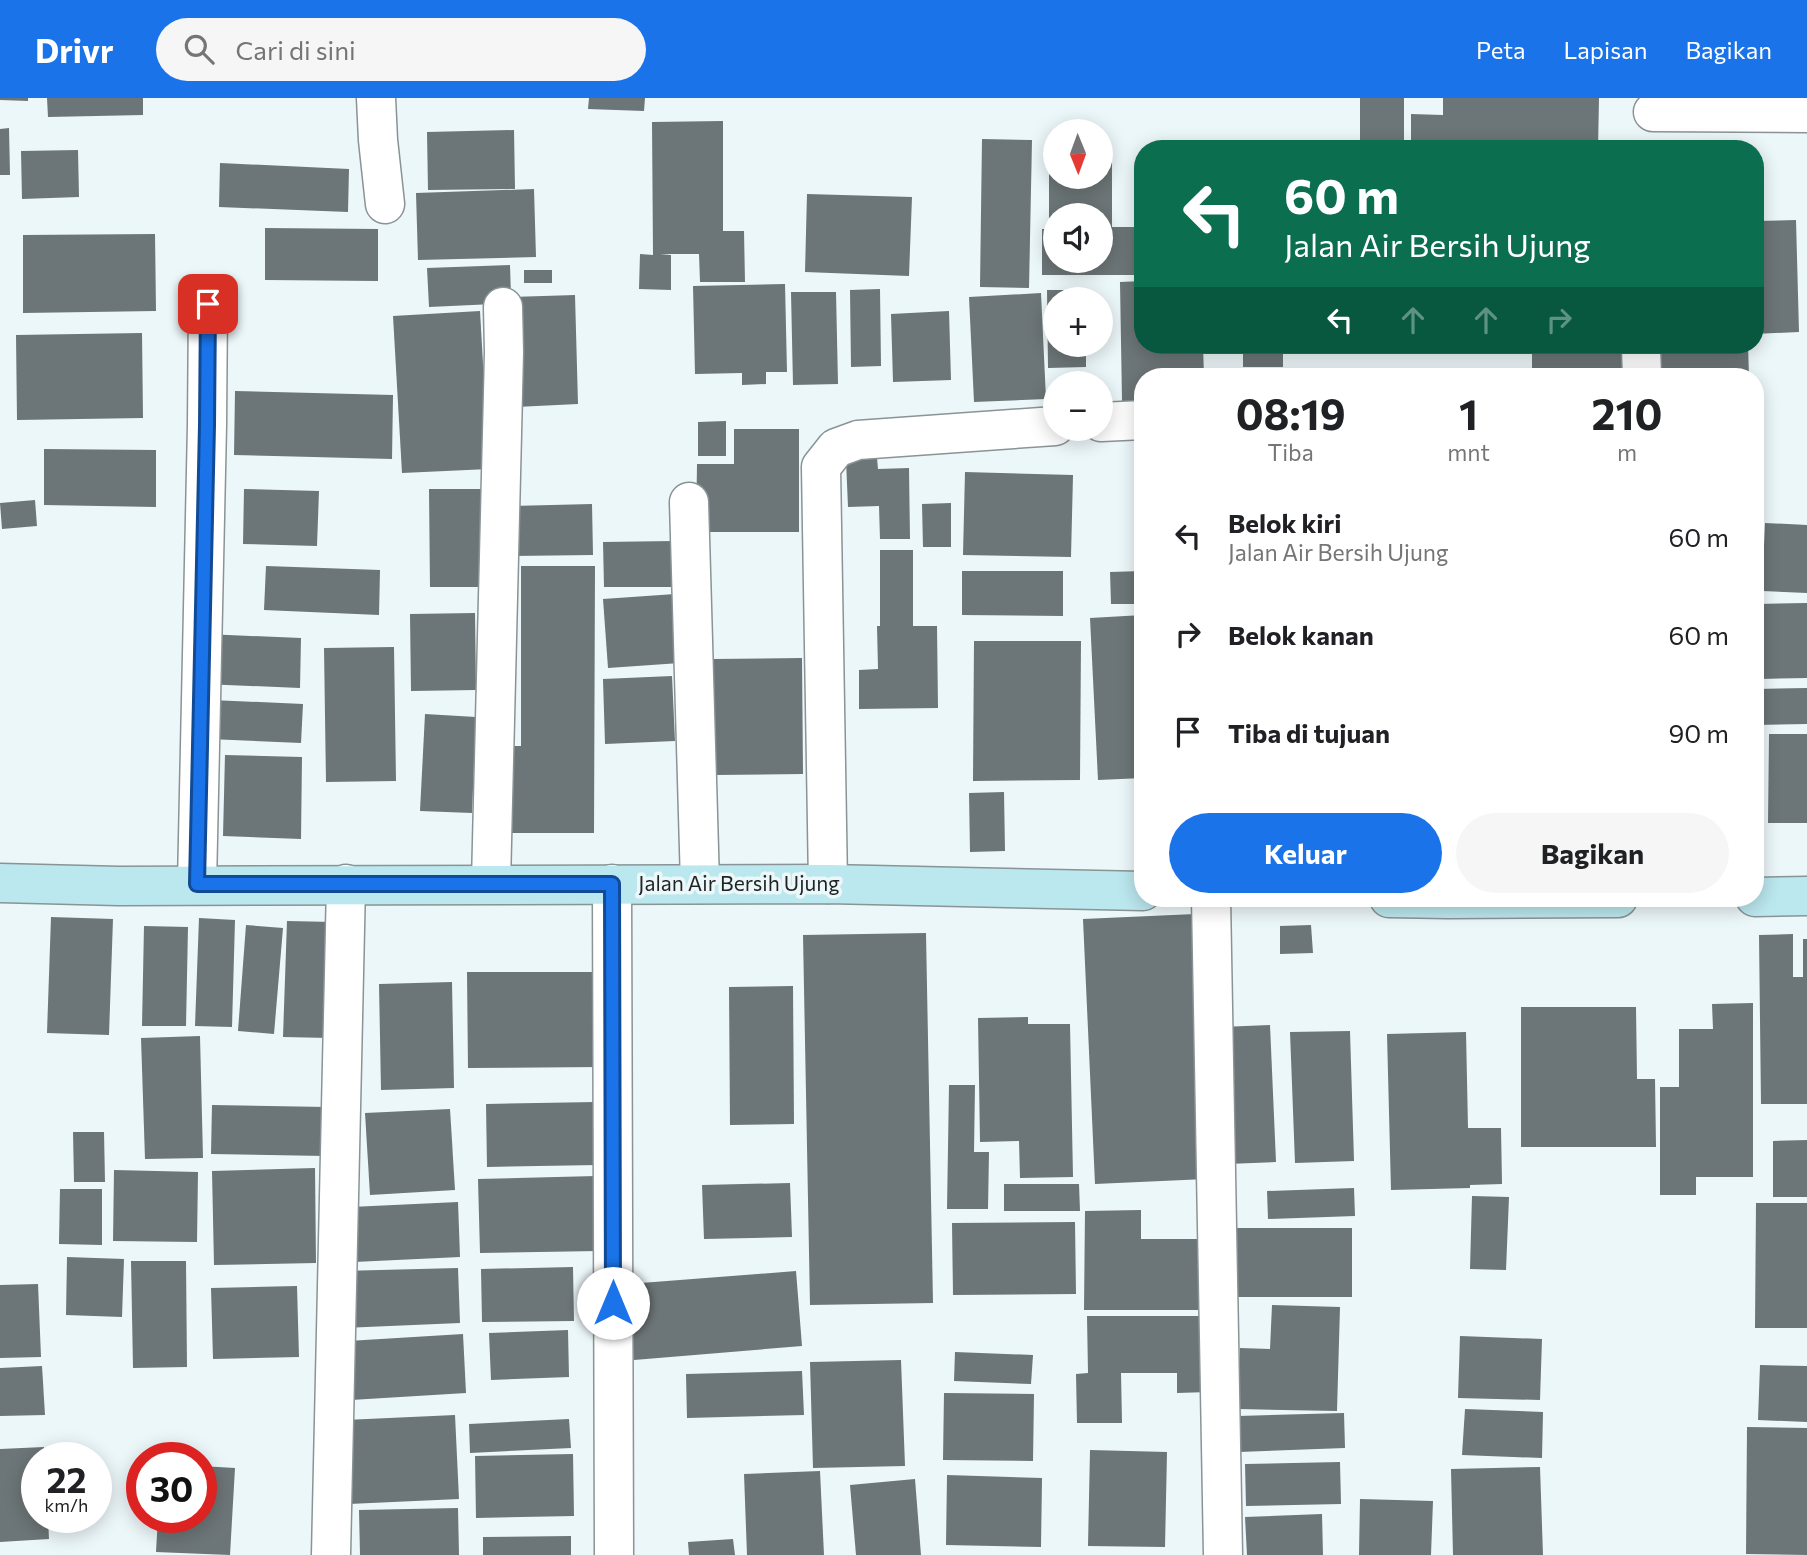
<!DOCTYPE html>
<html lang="id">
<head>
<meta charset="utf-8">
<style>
	body { margin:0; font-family:Commissioner,sans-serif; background:#f6f6f6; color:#202124; height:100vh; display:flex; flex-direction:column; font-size:26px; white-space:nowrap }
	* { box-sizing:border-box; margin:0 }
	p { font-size:23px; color:#757577 }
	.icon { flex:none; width:38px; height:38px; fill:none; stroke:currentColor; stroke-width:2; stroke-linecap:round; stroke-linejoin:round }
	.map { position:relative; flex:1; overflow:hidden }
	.panel { position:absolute; left:1134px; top:270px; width:630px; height:539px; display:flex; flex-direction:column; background:#fff; border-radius:28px; box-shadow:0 4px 18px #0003 }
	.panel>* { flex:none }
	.banner { position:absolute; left:1134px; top:42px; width:630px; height:214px; border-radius:28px; box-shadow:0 4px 18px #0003; background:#0b6e4f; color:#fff; overflow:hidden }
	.needle { width:46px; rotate:179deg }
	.buttons { position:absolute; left:1043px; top:21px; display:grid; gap:14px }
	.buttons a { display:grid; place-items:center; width:70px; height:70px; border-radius:50%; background:#fff; box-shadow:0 4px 18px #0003; font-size:35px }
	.speed { position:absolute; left:21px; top:1344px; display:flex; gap:14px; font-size:35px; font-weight:700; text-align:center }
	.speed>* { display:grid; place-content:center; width:91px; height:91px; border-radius:50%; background:#fff; box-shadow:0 4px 18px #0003; line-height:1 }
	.speed small { font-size:18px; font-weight:400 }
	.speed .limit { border:10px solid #d22; background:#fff; color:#111 }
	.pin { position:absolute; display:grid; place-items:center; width:60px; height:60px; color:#fff; margin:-30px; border-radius:14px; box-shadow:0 4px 10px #0006 }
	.me { position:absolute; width:77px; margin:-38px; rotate:0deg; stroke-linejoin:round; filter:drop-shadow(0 0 5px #0008) }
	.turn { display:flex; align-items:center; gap:24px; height:147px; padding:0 35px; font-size:32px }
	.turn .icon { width:91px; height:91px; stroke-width:2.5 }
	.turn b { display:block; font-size:49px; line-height:60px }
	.lanes { display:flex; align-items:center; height:66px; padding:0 35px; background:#0003; justify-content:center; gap:35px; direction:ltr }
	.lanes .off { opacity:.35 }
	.eta { display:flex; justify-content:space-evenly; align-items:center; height:119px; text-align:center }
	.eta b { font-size:42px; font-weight:700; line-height:49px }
	.cta { display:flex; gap:14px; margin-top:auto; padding:14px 35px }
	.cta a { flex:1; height:80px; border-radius:42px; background:#1a73e8; color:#fff; font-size:28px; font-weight:700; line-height:80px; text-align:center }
	.cta a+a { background:#f6f6f6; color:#202124 }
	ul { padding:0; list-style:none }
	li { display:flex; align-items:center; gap:21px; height:98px; padding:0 35px }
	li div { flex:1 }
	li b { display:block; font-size:26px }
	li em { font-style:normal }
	header { display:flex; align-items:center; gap:42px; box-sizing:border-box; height:98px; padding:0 35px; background:#1a73e8; color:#fff }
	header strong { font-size:33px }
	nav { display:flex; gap:38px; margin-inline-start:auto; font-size:24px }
	.search { width:490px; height:63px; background:#f6f6f6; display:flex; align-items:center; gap:18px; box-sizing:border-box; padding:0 24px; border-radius:38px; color:#757577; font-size:26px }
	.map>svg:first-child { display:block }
</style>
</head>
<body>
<header>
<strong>Drivr</strong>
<div class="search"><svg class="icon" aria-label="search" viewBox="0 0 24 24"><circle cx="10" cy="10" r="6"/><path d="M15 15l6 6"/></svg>Cari di sini</div>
<nav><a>Peta</a><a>Lapisan</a><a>Bagikan</a></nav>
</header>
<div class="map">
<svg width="1807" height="1457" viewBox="0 0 1807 1457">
	<rect width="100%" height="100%" fill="#ecf7f9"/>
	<g fill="#6c7577" fill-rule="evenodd">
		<polygon points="0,0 28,0 28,3 0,2"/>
		<polygon points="47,0 143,0 143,17 48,19"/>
		<polygon points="589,0 645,0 644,13 588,11"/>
		<rect x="1360" y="0" width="44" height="51"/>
		<polygon points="1443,0 1599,0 1598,51 1411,51 1411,16 1443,17"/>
		<polygon points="723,23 723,133 744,133 745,184 700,184 699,156 660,156 671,157 671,192 639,191 640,156 653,157 652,24"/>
		<polygon points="9,30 10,77 0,77 0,31"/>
		<polygon points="514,32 515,91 428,92 427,34"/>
		<polygon points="982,41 1032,42 1029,190 980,189"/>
		<polygon points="1286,42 1354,43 1354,51 1285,51"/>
		<path d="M1101,48H1112V129H1143V177H1042V131H1049V49H1055V79H1101ZM1055,117H1101V163H1055Z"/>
		<polygon points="78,52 79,99 22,101 21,53"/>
		<polygon points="220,65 349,71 348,114 219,109"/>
		<polygon points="534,91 536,159 418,162 416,95"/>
		<polygon points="807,96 912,99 909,178 805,174"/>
		<polygon points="1796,122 1799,234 1755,236 1755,123"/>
		<polygon points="265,130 378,131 378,183 265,182"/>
		<polygon points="155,136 156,213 23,215 23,137"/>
		<polygon points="510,167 511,199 575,197 578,306 516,309 513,205 429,209 427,170"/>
		<rect x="524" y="172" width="28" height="13"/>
		<polygon points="1143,183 1143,247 1203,247 1204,278 1143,278 1143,303 1122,303 1120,184"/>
		<polygon points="785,186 787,274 766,274 766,286 742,287 742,275 695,276 693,188"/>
		<polygon points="880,191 881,268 851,269 850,192"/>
		<polygon points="1047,192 1085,192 1085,201 1055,201 1055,247 1086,247 1086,269 1048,270"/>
		<polygon points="791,194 836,194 838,286 793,287"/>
		<polygon points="1041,195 1046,301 974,304 969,199"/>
		<polygon points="480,213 489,371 402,375 393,218"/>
		<polygon points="949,213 951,282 893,284 891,216"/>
		<polygon points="142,235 143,320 17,322 16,237"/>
		<rect x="1243" y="247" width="40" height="22"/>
		<polygon points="1532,247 1622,247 1623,278 1532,278"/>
		<polygon points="1650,247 1748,247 1749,278 1651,278"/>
		<polygon points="235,293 393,297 392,361 234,357"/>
		<polygon points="726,323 726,358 698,358 698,324"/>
		<polygon points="734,331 799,331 799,434 696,434 697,366 734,366"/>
		<polygon points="44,351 156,352 156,409 44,407"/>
		<polygon points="877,360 878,371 909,370 910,441 880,441 879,408 848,409 846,362"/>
		<polygon points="965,374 1073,377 1071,459 963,457"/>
		<polygon points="244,391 319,393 317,448 243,446"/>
		<polygon points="429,391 493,391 493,489 430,489"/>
		<polygon points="35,402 37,428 2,431 0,405"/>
		<polygon points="951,405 951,449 923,449 922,406"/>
		<polygon points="592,406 593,457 512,458 511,408"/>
		<polygon points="1765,425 1807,427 1807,495 1762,493"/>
		<polygon points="674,443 675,489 604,489 603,444"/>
		<polygon points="880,452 913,452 913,528 937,528 938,610 859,611 859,572 878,571 877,528 880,528"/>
		<polygon points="266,468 380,472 379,517 264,512"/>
		<polygon points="521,468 595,468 594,735 510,735 510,648 521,648"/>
		<polygon points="962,473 1063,473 1063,518 962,517"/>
		<polygon points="1143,473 1143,506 1111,506 1110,474"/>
		<polygon points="675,496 680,565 608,570 603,501"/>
		<polygon points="1807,505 1807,580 1760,581 1758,506"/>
		<polygon points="475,515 476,592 411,593 410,516"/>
		<polygon points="1143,517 1143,680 1098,682 1090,520"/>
		<polygon points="205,536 301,540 300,590 203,586"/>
		<polygon points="974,543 1081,543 1080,682 973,683"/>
		<polygon points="394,549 396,683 326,684 324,550"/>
		<polygon points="802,560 803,676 714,677 713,561"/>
		<polygon points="672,578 675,643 605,646 603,581"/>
		<polygon points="1807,590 1807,626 1755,627 1755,591"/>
		<polygon points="211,602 303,606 301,645 209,641"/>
		<polygon points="425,616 476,619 472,715 420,713"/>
		<polygon points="1769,636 1807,636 1807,725 1768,725"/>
		<polygon points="225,657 302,659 301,741 223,738"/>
		<polygon points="1004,694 1005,753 970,754 969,695"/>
		<polygon points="1195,816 1206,1081 1095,1086 1083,821"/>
		<polygon points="51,819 113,821 109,937 47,935"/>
		<polygon points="199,820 235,822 232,929 195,928"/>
		<polygon points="287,823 334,824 330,940 283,939"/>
		<polygon points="246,827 283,830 274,936 238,933"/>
		<polygon points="1311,827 1313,855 1280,856 1280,828"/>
		<polygon points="144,828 188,829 186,928 142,928"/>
		<polygon points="926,835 933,1205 810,1207 803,837"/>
		<polygon points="1793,836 1793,879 1803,879 1803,841 1807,841 1807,1006 1761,1006 1759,837"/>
		<polygon points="467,874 600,874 600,969 468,970"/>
		<polygon points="452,884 454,990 381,992 379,886"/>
		<polygon points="793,888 794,1026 730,1027 729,889"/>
		<polygon points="1753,905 1753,1079 1696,1079 1696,1097 1660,1097 1660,989 1679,989 1679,931 1713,931 1712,906"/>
		<polygon points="1521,909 1636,909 1637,981 1655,981 1656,1049 1521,1049"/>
		<polygon points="1028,919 1028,926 1070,926 1073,1079 1020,1080 1019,1043 980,1044 978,920"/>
		<polygon points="1270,927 1276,1064 1227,1066 1221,929"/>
		<polygon points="1350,933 1354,1063 1295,1065 1290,934"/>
		<polygon points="1466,934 1468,1030 1501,1030 1502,1086 1470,1087 1470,1090 1391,1092 1387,936"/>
		<polygon points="200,938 203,1060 145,1061 141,940"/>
		<polygon points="949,987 975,987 974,1054 989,1054 988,1111 947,1111"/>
		<polygon points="596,1004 598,1067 487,1069 486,1006"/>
		<polygon points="212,1007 327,1009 326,1058 211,1056"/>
		<polygon points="450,1011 455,1092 370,1097 365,1015"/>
		<polygon points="73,1034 104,1034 105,1084 74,1084"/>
		<polygon points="1807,1042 1807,1099 1773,1099 1773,1043"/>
		<polygon points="315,1070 316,1165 214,1167 212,1073"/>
		<polygon points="114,1072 198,1074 197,1144 113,1143"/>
		<polygon points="596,1078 598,1153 480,1155 478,1081"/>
		<polygon points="790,1085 792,1139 704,1141 702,1087"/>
		<polygon points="1004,1086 1079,1086 1080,1113 1004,1113"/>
		<polygon points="1354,1090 1355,1118 1268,1121 1267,1093"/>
		<polygon points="60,1091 102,1091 102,1147 59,1146"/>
		<polygon points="1472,1098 1509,1099 1506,1172 1470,1171"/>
		<polygon points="458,1104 460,1159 354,1164 351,1109"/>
		<polygon points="1756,1105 1807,1105 1807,1230 1755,1230"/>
		<polygon points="1141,1112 1141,1141 1208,1141 1208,1212 1084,1212 1085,1113"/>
		<polygon points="1075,1124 1076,1196 953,1197 952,1125"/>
		<polygon points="1231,1130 1352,1130 1352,1199 1230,1199"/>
		<polygon points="67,1159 124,1161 122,1219 66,1217"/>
		<polygon points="131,1163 186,1163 187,1269 133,1270"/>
		<polygon points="573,1169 574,1223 482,1224 481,1171"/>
		<polygon points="458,1170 460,1225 343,1230 341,1173"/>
		<polygon points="796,1173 802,1248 634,1262 628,1186"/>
		<polygon points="38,1186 41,1259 0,1260 0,1187"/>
		<polygon points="297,1188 299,1259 213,1261 211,1190"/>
		<polygon points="1272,1207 1340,1209 1337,1313 1239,1311 1240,1250 1270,1251"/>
		<polygon points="1087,1218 1208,1218 1209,1294 1177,1295 1177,1275 1121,1275 1122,1325 1077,1325 1076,1276 1088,1275"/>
		<polygon points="568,1232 569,1279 491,1282 489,1235"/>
		<polygon points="463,1236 466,1295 351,1302 348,1243"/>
		<polygon points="1460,1238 1542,1241 1540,1302 1458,1300"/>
		<polygon points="955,1254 1033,1257 1031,1286 954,1283"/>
		<polygon points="901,1262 905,1368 813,1370 810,1264"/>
		<polygon points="1760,1267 1807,1268 1807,1324 1758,1322"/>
		<polygon points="42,1268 45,1317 0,1318 0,1270"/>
		<polygon points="802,1273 804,1317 687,1320 686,1276"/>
		<polygon points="944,1295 1034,1296 1033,1363 943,1362"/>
		<polygon points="1465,1311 1543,1314 1542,1360 1462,1357"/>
		<polygon points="1344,1315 1345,1350 1239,1354 1238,1318"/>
		<polygon points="455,1317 459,1401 349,1406 345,1322"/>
		<polygon points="569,1321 571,1350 470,1355 469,1326"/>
		<polygon points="1747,1329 1807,1330 1807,1457 1746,1456"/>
		<polygon points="44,1349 45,1360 37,1360 37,1419 48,1419 49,1441 0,1444 0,1351"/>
		<polygon points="1090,1352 1167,1354 1165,1449 1088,1448"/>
		<polygon points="573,1356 574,1418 476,1420 475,1358"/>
		<polygon points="1340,1364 1341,1406 1246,1408 1245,1366"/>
		<polygon points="201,1368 235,1370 230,1457 156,1454 158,1419 201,1419"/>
		<polygon points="1540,1369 1543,1457 1453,1457 1451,1371"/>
		<polygon points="820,1373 824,1457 747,1457 744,1376"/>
		<polygon points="947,1377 1042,1380 1041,1449 946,1447"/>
		<polygon points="915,1381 921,1457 856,1457 850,1387"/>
		<polygon points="1360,1401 1433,1403 1431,1457 1359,1457"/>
		<polygon points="458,1410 459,1457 360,1457 359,1412"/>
		<polygon points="1322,1416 1323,1457 1247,1457 1245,1419"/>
		<polygon points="571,1438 571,1457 483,1457 483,1439"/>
		<polygon points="733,1441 735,1457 689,1457 688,1444"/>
	</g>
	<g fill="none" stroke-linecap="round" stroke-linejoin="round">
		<defs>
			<g id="street">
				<polyline points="376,0 378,42 385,106"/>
				<polyline points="1653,14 1807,15"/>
				<polyline points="1641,250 1642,278"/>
				<polyline points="1101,324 1143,322"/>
				<polyline points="689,404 700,786"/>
				<polyline points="491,785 504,254 503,209"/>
				<polyline points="197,786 207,327 208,206"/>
				<polyline points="612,786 614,1457"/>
				<polyline points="828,786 821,369 836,350 858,342 1055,328"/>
				<polyline points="1211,800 1223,1457"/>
				<polyline points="331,1457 346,786"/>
			</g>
			<g id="secondary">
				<polyline points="0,785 119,788 828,786 1143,793"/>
				<polyline points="1755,799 1807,798"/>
				<polyline points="1389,800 1448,801 1618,800"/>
			</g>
		</defs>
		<use href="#street" stroke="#8a9395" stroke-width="41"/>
		<use href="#secondary" stroke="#8a9395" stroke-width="41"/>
		<use href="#street" stroke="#fff" stroke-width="38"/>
		<use href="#secondary" stroke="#bbe7ee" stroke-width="38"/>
	</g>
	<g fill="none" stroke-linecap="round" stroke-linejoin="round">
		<defs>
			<polyline id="route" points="208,206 207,327 197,786 612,786 613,1205"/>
		</defs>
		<use href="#route" stroke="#114b97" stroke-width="18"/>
		<use href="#route" stroke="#1a73e8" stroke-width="12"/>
	</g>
	<g text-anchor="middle" stroke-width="7" stroke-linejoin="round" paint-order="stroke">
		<g font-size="21" fill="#1f2324" stroke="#ecf7f9">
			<text x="739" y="793">Jalan Air Bersih Ujung</text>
		</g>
	</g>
</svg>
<div class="buttons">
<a><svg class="needle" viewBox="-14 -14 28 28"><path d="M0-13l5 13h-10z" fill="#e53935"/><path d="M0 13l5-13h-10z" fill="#757577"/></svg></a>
<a><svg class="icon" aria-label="sound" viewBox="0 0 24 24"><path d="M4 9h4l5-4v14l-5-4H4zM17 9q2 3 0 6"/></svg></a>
<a>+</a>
<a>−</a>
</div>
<div class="speed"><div>22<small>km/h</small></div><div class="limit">30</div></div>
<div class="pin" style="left:208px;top:206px;background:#d93025"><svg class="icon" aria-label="arrive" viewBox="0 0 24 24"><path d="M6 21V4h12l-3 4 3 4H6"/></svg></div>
<svg class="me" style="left:613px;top:1205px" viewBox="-20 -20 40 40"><circle r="19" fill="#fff"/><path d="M0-13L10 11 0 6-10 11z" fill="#1a73e8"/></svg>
<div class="banner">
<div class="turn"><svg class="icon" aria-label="left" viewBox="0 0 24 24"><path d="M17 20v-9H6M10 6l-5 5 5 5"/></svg><div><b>60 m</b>Jalan Air Bersih Ujung</div></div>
<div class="lanes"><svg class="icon" aria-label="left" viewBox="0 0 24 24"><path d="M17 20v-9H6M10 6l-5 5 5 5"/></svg><svg class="icon off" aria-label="ahead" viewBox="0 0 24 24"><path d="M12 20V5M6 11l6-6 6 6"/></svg><svg class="icon off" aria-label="ahead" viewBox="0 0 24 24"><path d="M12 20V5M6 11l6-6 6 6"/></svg><svg class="icon off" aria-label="right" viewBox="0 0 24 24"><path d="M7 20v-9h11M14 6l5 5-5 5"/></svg></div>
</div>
<section class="panel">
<div class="eta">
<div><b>08:19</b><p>Tiba</p></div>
<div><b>1</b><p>mnt</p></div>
<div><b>210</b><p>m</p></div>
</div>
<ul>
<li><svg class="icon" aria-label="left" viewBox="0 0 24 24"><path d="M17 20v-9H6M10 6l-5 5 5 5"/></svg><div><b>Belok kiri</b><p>Jalan Air Bersih Ujung</p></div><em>60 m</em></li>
<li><svg class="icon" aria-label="right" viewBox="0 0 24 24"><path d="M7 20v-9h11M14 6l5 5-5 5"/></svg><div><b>Belok kanan</b></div><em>60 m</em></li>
<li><svg class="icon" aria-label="arrive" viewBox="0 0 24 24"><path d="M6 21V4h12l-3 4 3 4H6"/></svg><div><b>Tiba di tujuan</b></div><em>90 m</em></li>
</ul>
<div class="cta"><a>Keluar</a><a>Bagikan</a></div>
</section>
</div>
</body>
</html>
